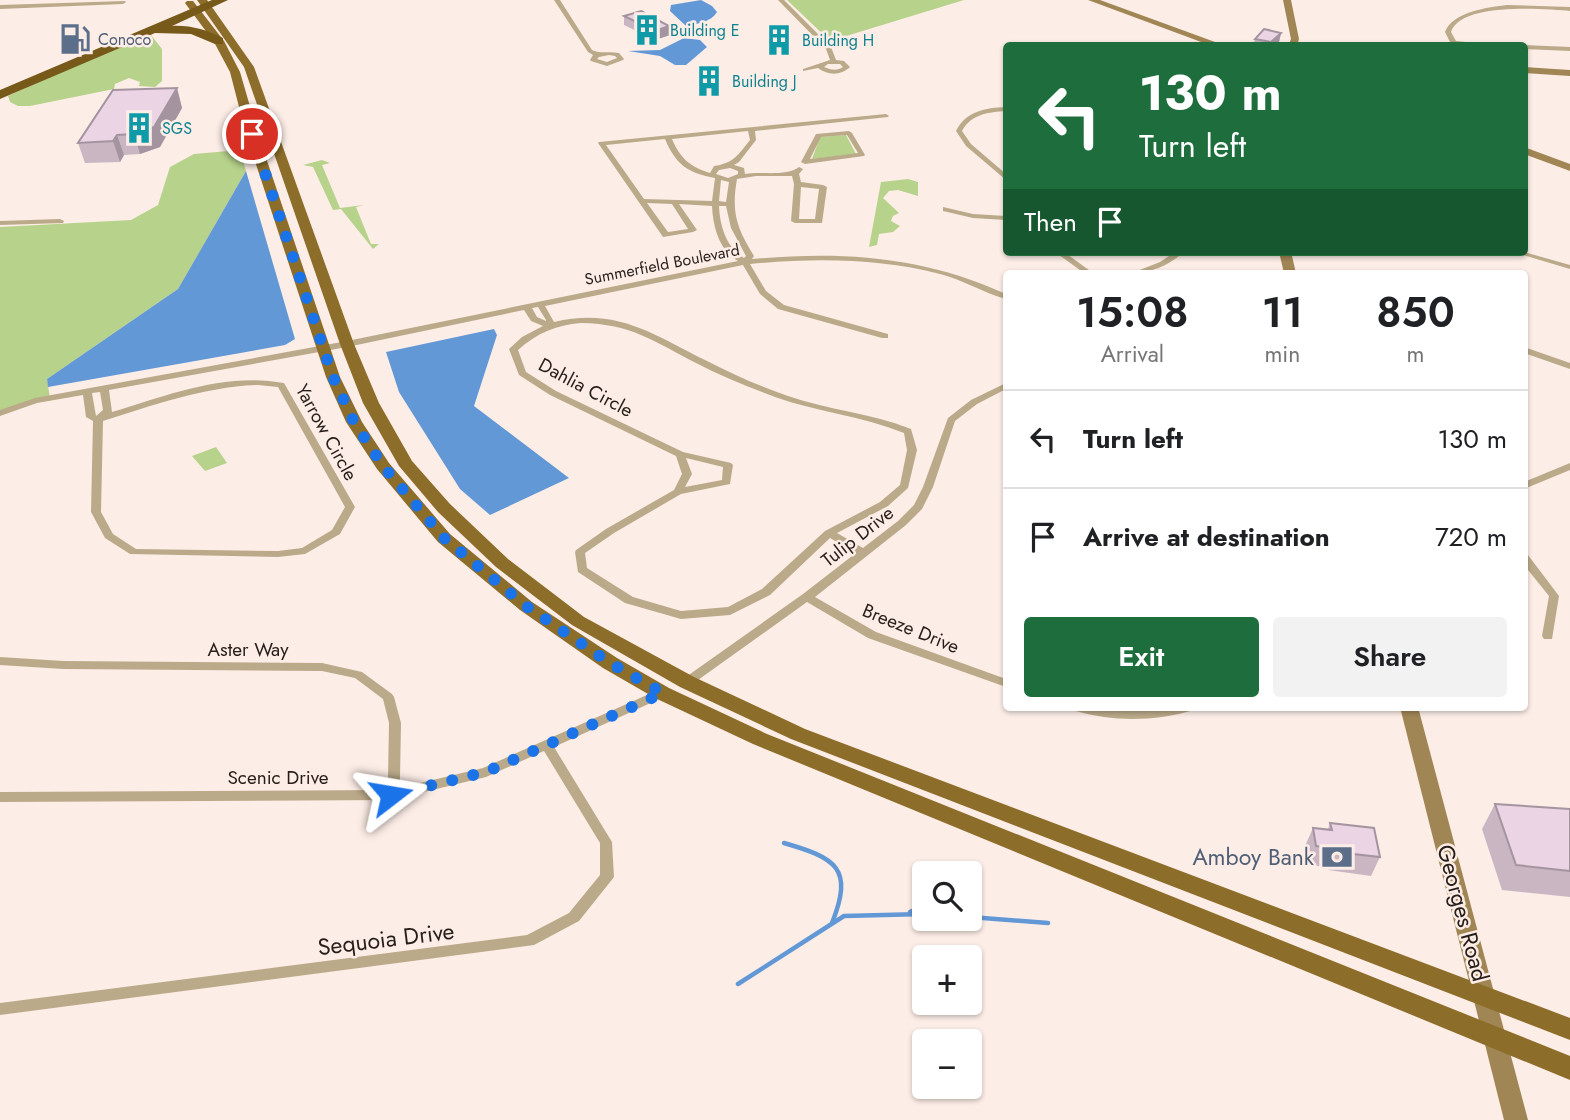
<!DOCTYPE html>
<html lang="en">
<head>
<meta charset="utf-8">
<style>
	body { margin:0; font-family:Jost,sans-serif; background:#f2f2f2; color:#202124; height:100vh; display:flex; flex-direction:column; font-size:26px; white-space:nowrap }
	* { box-sizing:border-box; margin:0 }
	p { font-size:23px; color:#757577 }
	.icon { flex:none; width:38px; height:38px; fill:none; stroke:currentColor; stroke-width:2; stroke-linecap:round; stroke-linejoin:round }
	.map { position:relative; flex:1; overflow:hidden }
	.panel { position:absolute; left:1003px; top:270px; width:525px; height:441px; display:flex; flex-direction:column; background:#fff; border-radius:7px; box-shadow:0 2px 5px #0004 }
	.panel>* { flex:none }
	.top-card { position:absolute; left:1003px; top:42px; width:525px; height:214px; border-radius:7px; box-shadow:0 2px 5px #0004; background:#1d6d3d; color:#fff; overflow:hidden }
	.tools { position:absolute; left:912px; top:861px; display:grid; gap:14px }
	.tools a { display:grid; place-items:center; width:70px; height:70px; border-radius:7px; background:#fff; box-shadow:0 2px 5px #0004; font-size:35px }
	.pin { position:absolute; display:grid; place-items:center; width:60px; height:60px; color:#fff; margin:-30px; border:4px solid #fff; border-radius:50%; box-shadow:0 2px 7px #0007 }
	.me { position:absolute; width:77px; margin:-38px; rotate:76deg; stroke-linejoin:round; filter:drop-shadow(0 0 5px #0008) }
	.turn { display:flex; align-items:center; gap:24px; height:147px; padding:0 21px; font-size:32px }
	.turn .icon { width:91px; height:91px; stroke-width:2.5 }
	.turn b { display:block; font-size:49px; line-height:60px }
	.then { display:flex; align-items:center; height:66px; padding:0 21px; background:#0003; gap:14px; font-size:26px }
	.eta { display:flex; justify-content:space-evenly; align-items:center; height:119px; text-align:center }
	.eta b { font-size:42px; font-weight:600; line-height:49px }
	.action { display:flex; gap:14px; margin-top:auto; padding:14px 21px }
	.action a { flex:1; height:80px; border-radius:7px; background:#1d6d3d; color:#fff; font-size:28px; font-weight:600; line-height:80px; text-align:center }
	.action a+a { background:#f2f2f2; color:#202124 }
	ul { padding:0; list-style:none }
	li { display:flex; align-items:center; gap:21px; height:98px; padding:0 21px; border-top:2px solid #e0e0e0 }
	li div { flex:1 }
	li b { display:block; font-size:26px }
	li em { font-style:normal }
	.map>svg:first-child { display:block }
</style>
</head>
<body>
<div class="map">
<svg width="1570" height="1120" viewBox="0 0 1570 1120">
	<rect width="100%" height="100%" fill="#fdede7"/>
	<g fill="#b7d28b">
		<polygon points="787,0 964,0 830,41"/>
		<polygon points="151,35 162,49 162,81 155,87 139,86 140,82 129,78 115,84 114,89 30,106 18,106 10,102 8,96 134,39"/>
		<polygon points="846,135 856,154 812,159 820,137"/>
		<polygon points="240,150 246,171 178,289 47,379 50,398 0,413 0,227 131,220 158,205 170,167 194,154"/>
		<polygon points="322,160 330,163 322,165 340,208 364,205 356,207 371,244 379,244 373,249 341,209 333,210 313,167 303,165"/>
		<polygon points="908,179 918,182 918,196 898,190 889,191 883,198 899,213 893,216 891,221 900,226 893,232 879,234 877,245 869,247 881,182"/>
		<polygon points="216,447 227,463 205,471 192,456"/>
	</g>
	<g fill="#6298d6">
		<path d="M701,0L712,6L717,12C711,22 697,24 686,26L670,11L671,5Z"/>
		<polygon points="684,38 700,40 707,47 686,65 675,65 660,56 628,51 660,50"/>
		<polygon points="246,171 295,339 285,345 48,387 47,379 178,289"/>
		<polygon points="494,329 497,335 474,406 569,478 490,515 460,489 399,392 386,352"/>
	</g>
	<g fill="none" stroke-linecap="round" stroke-linejoin="round">
		<g stroke="#6298d6" stroke-width="4.5">
			<path d="M784,843C836,858 854,868 832,923"/>
			<polyline points="910,912 924,905"/>
			<polyline points="970,917 1048,923"/>
			<polyline points="738,984 844,916 924,914"/>
		</g>
		<g fill="#bbaa89" fill-rule="evenodd">
			<path d="M554,0H560L592,50C600,54 610,51 619,53L624,59L623,60L607,66L591,61L590,60L593,55L588,52ZM609,55L615,56L617,58L607,62L597,59L599,57Z"/>
			<path d="M778,0H784L831,47L836,60L844,61L850,67L849,68C839,76 828,75 818,68L803,71V69L830,60L826,49ZM828,64H840L843,67C837,71 831,70 824,67Z"/>
			<polygon points="125,1 126,2 123,4 0,9 0,5"/>
			<path d="M1507,5L1570,7V11C1545,9 1461,2 1451,32L1456,41L1506,46H1452L1445,32C1452,12 1489,7 1507,5Z"/>
			<polygon points="1524,45 1570,47 1570,51 1524,49"/>
			<path d="M1006,107V111C989,112 971,114 962,131L971,144L1006,174V180L966,146L956,131C966,111 985,108 1006,107Z"/>
			<path d="M886,114L889,116L888,117L755,131L756,140L739,162L734,165L744,168L745,174C762,171 786,177 799,167L803,169L799,174L801,182L823,185L827,187L822,223H795L791,221L794,184L792,176H756L737,179C731,213 737,228 754,256L752,259C843,251 922,256 1006,294V299C984,293 963,280 940,274C878,258 814,258 750,264L766,291L784,305L888,334V338H882L778,309L760,294L743,265L545,306L554,322C616,307 653,334 705,360C732,374 759,386 788,396C828,410 871,413 911,429L917,450L908,488L888,506L837,533L863,548L898,521L914,505L923,487L948,418L971,400L1006,383V389L977,404L955,421L933,487L922,509L906,525L815,597L876,632L1006,679V687L868,638L807,602L691,685H683L681,682L683,679L803,594L856,553L830,538L770,595L730,615L681,619L625,603L578,572L575,552L576,550L606,529L674,490L682,474L676,456L550,395L519,375L509,349L522,337L543,326L531,321L524,310L347,347L109,390L112,412C168,395 225,372 284,383L355,507L340,534L305,554L278,557L130,554L105,538L91,512L93,421L86,417L83,395L37,403L0,416V410L35,398L347,341L738,261C719,250 713,227 712,206L679,204L697,230L693,232L663,237L598,143L599,142ZM748,131L750,140C738,155 734,163 714,166L710,173C690,167 680,158 672,139ZM665,139C676,165 688,173 715,178L712,201L644,199L606,145ZM730,168L738,171V174L728,178L716,174L719,170ZM721,180L729,182L726,202L719,201ZM801,187L819,189L815,219H799ZM647,203L672,204L688,229L668,232ZM719,206H726L731,228L746,256L744,258C726,247 720,226 719,206ZM538,307L546,320V321L537,317L532,308ZM581,323C632,324 653,341 696,363C721,376 748,387 775,397C817,412 862,416 904,433L907,450L900,485L880,502L825,531L762,589L728,607L681,611L633,597L587,568L585,553L614,533L681,494L730,484L733,465L731,463L683,452L556,391L526,372L518,350C537,333 556,325 581,323ZM258,385L278,387L345,507L332,530L302,548L278,551L136,549L113,534L101,512L103,421C154,405 204,387 258,385ZM100,392L103,410L96,416L92,393ZM686,458L723,467L722,480L685,487L692,474Z"/>
			<path d="M849,131L852,133L865,155L864,156L805,164L801,162L816,134ZM847,135L858,153L810,159L821,137Z"/>
			<polygon points="943,207 973,214 1006,216 1006,220 973,218 943,211"/>
			<polygon points="60,219 64,221 63,223 0,225 0,221"/>
			<polygon points="1055,252 1064,252 1093,273 1084,273"/>
			<path d="M1175,252H1184C1169,265 1152,273 1132,273L1160,262Z"/>
			<polygon points="1513,252 1524,252 1570,265 1570,269"/>
			<polygon points="1524,347 1570,363 1570,369 1524,353"/>
			<polygon points="1570,463 1570,470 1524,489 1524,482"/>
			<polygon points="1524,554 1528,555 1559,596 1552,639 1544,639 1542,636 1549,596 1524,565"/>
			<polygon points="0,657 63,661 322,663 362,672 392,694 394,697 401,723 400,779 399,788 483,768 658,690 666,690 668,693 666,696 554,747 612,842 614,877 579,921 534,945 0,1015 0,1003 527,935 569,913 600,875 600,843 544,751 486,777 391,800 0,802 0,792 386,790 388,779 389,723 383,699 355,678 322,671 63,669 0,665"/>
			<path d="M1070,707H1092L1133,711L1168,707H1196L1194,710C1153,722 1113,722 1072,710Z"/>
		</g>
		<g fill="#a18655" fill-rule="evenodd">
			<polygon points="1088,0 1100,0 1226,46 1212,46"/>
			<polygon points="1283,0 1291,0 1299,39 1297,46 1288,46 1291,39"/>
			<polygon points="1524,67 1570,70 1570,76 1524,73"/>
			<polygon points="1524,147 1570,164 1570,171 1524,154"/>
			<polygon points="1279,252 1291,252 1296,273 1284,273"/>
			<polygon points="1400,707 1418,707 1528,1120 1504,1120"/>
		</g>
		<g fill="#8d6d2a" fill-rule="evenodd">
			<polygon points="197,0 207,0 254,67 354,344 379,403 412,461 450,504 508,559 584,617 694,677 805,729 1570,1018 1570,1040 791,739 680,687 572,625 496,567 438,512 399,466 363,403 340,344 244,67"/>
			<polygon points="187,1 193,1 224,41 240,72 258,134 340,377 362,422 389,463 450,534 532,602 617,658 669,688 767,734 1570,1056 1570,1080 753,744 655,698 603,668 520,610 438,542 377,469 346,422 326,377 246,134 230,72 214,42 185,3"/>
		</g>
		<path fill="#775919" fill-rule="evenodd" d="M212,0H228L172,26C190,25 207,30 223,38V44H215L191,34L155,33L0,99V90Z"/>
	</g>
	<g fill="#cab6c3">
		<polygon points="624,16 670,35 655,40 624,25"/>
		<polygon points="1281,33 1279,42 1275,46 1253,46 1255,39"/>
		<polygon points="177,88 182,108 160,147 140,154 124,155 120,162 85,163 78,143"/>
		<polygon points="1495,804 1570,809 1570,897 1502,890 1482,829"/>
		<polygon points="1330,823 1380,857 1371,876 1328,870 1328,867 1308,865 1305,846 1313,828 1328,829"/>
	</g>
	<g fill="#a4949f">
		<polygon points="669,26 670,35 655,40 655,31"/>
		<polygon points="1281,33 1279,42 1275,46 1270,46 1271,42"/>
		<polygon points="177,88 182,108 160,147 140,154 134,134"/>
		<polygon points="117,135 124,155 120,162 113,141"/>
	</g>
	<g fill="#ebd4e3" stroke="#a4949f" stroke-width="2">
		<polygon points="641,11 669,26 655,31 624,16"/>
		<polygon points="1264,29 1281,33 1271,42 1255,39"/>
		<polygon points="177,88 154,127 134,134 117,135 113,141 78,143 113,90"/>
		<polygon points="1495,804 1570,809 1570,871 1516,865"/>
		<polygon points="1330,823 1374,828 1380,857 1336,852 1335,848 1316,846 1313,828 1332,830"/>
	</g>
	<g fill="none" stroke-linecap="round" stroke-linejoin="round">
		<polyline stroke="#1a73e8" stroke-width="12" stroke-dasharray="0 21.6" points="252,134 333,377 354,422 383,466 444,538 526,606 610,663 663,693 486,772 391,795"/>
	</g>
	<defs>
		<symbol id="building-bare" viewBox="-9 -9 18 18"><path d="M-4-6H4V6H1V3H-1V6H-4ZM-2.5-4.3h1.7v1.8h-1.7ZM.8-4.3h1.7v1.8H.8ZM-2.5-1h1.7V.8h-1.7ZM.8-1h1.7V.8H.8Z" fill="#0f9aa8" stroke="#fdede7" stroke-width="2.5" paint-order="stroke"/></symbol>
		<symbol id="fuel-bare" viewBox="-9 -9 18 18"><path d="M-5.5-6h7V0h2V4h1.3V-2.5L3-4.5l.8-.8L6-3V5H2.5V1h-1V6h-7ZM-4.2-4.7v3.2H.2V-4.7Z" fill="#5c6f8a" stroke="#fdede7" stroke-width="2.5" paint-order="stroke"/></symbol>
		<symbol id="bank-bare" viewBox="-9 -9 18 18"><path d="M-6-4H6V4H-6ZM0-2.3a2.3 2.3 0 1 0 0 4.6a2.3 2.3 0 1 0 0-4.6Z" fill="#5c6f8a" stroke="#fdede7" stroke-width="2.5" paint-order="stroke"/></symbol>
	</defs>
	<g fill-rule="evenodd">
		<use href="#building-bare" x="625" y="8" width="44" height="44"/>
		<use href="#fuel-bare" x="53" y="17" width="44" height="44"/>
		<use href="#building-bare" x="757" y="18" width="44" height="44"/>
		<use href="#building-bare" x="687" y="59" width="44" height="44"/>
		<use href="#building-bare" x="117" y="106" width="44" height="44"/>
		<use href="#bank-bare" x="1315" y="835" width="44" height="44"/>
	</g>
	<g text-anchor="middle" stroke-width="5" stroke-linejoin="round" paint-order="stroke">
		<g font-size="16" fill="#0d838f" stroke="#fdede7" text-anchor="start">
			<text x="670" y="36">Building E</text>
			<text x="802" y="46">Building H</text>
			<text x="732" y="87">Building J</text>
			<text x="162" y="134">SGS</text>
		</g>
		<g font-size="16" fill="#4e5e75" stroke="#fdede7" text-anchor="start">
			<text x="98" y="45">Conoco</text>
		</g>
		<g font-size="16" fill="#271e1a" stroke="#fdede7">
			<text transform="translate(662 264) rotate(-11)" y="6">Summerfield Boulevard</text>
		</g>
		<g font-size="19" fill="#271e1a" stroke="#fdede7">
			<text transform="translate(586 387) rotate(28)" y="7">Dahlia Circle</text>
			<text transform="translate(327 432) rotate(61)" y="7">Yarrow Circle</text>
			<text transform="translate(857 536) rotate(-38)" y="7">Tulip Drive</text>
			<text transform="translate(911 628) rotate(22)" y="7">Breeze Drive</text>
			<text x="248" y="656">Aster Way</text>
			<text x="278" y="784">Scenic Drive</text>
		</g>
		<g font-size="23" fill="#4e5e75" stroke="#fdede7" text-anchor="end">
			<text x="1314" y="865">Amboy Bank</text>
		</g>
		<g font-size="23" fill="#271e1a" stroke="#fdede7">
			<text transform="translate(1463 913) rotate(75)" y="8">Georges Road</text>
			<text transform="translate(386 939) rotate(-7)" y="8">Sequoia Drive</text>
		</g>
	</g>
</svg>
<div class="tools">
<a><svg class="icon" aria-label="search" viewBox="0 0 24 24"><circle cx="10" cy="10" r="6"/><path d="M15 15l6 6"/></svg></a>
<a>+</a>
<a>−</a>
</div>
<div class="pin" style="left:252px;top:134px;background:#d93025"><svg class="icon" aria-label="arrive" viewBox="0 0 24 24"><path d="M6 21V4h12l-3 4 3 4H6"/></svg></div>
<svg class="me" style="left:391px;top:795px" viewBox="-20 -20 40 40"><path d="M0-17L14 15 0 8-14 15z" fill="#1a73e8" stroke="#fff" stroke-width="4"/></svg>
<div class="top-card">
<div class="turn"><svg class="icon" aria-label="left" viewBox="0 0 24 24"><path d="M17 20v-9H6M10 6l-5 5 5 5"/></svg><div><b>130 m</b>Turn left</div></div>
<div class="then">Then<svg class="icon" aria-label="arrive" viewBox="0 0 24 24"><path d="M6 21V4h12l-3 4 3 4H6"/></svg></div>
</div>
<section class="panel">
<div class="eta">
<div><b>15:08</b><p>Arrival</p></div>
<div><b>11</b><p>min</p></div>
<div><b>850</b><p>m</p></div>
</div>
<ul>
<li><svg class="icon" aria-label="left" viewBox="0 0 24 24"><path d="M17 20v-9H6M10 6l-5 5 5 5"/></svg><div><b>Turn left</b></div><em>130 m</em></li>
<li><svg class="icon" aria-label="arrive" viewBox="0 0 24 24"><path d="M6 21V4h12l-3 4 3 4H6"/></svg><div><b>Arrive at destination</b></div><em>720 m</em></li>
</ul>
<div class="action"><a>Exit</a><a>Share</a></div>
</section>
</div>
</body>
</html>
